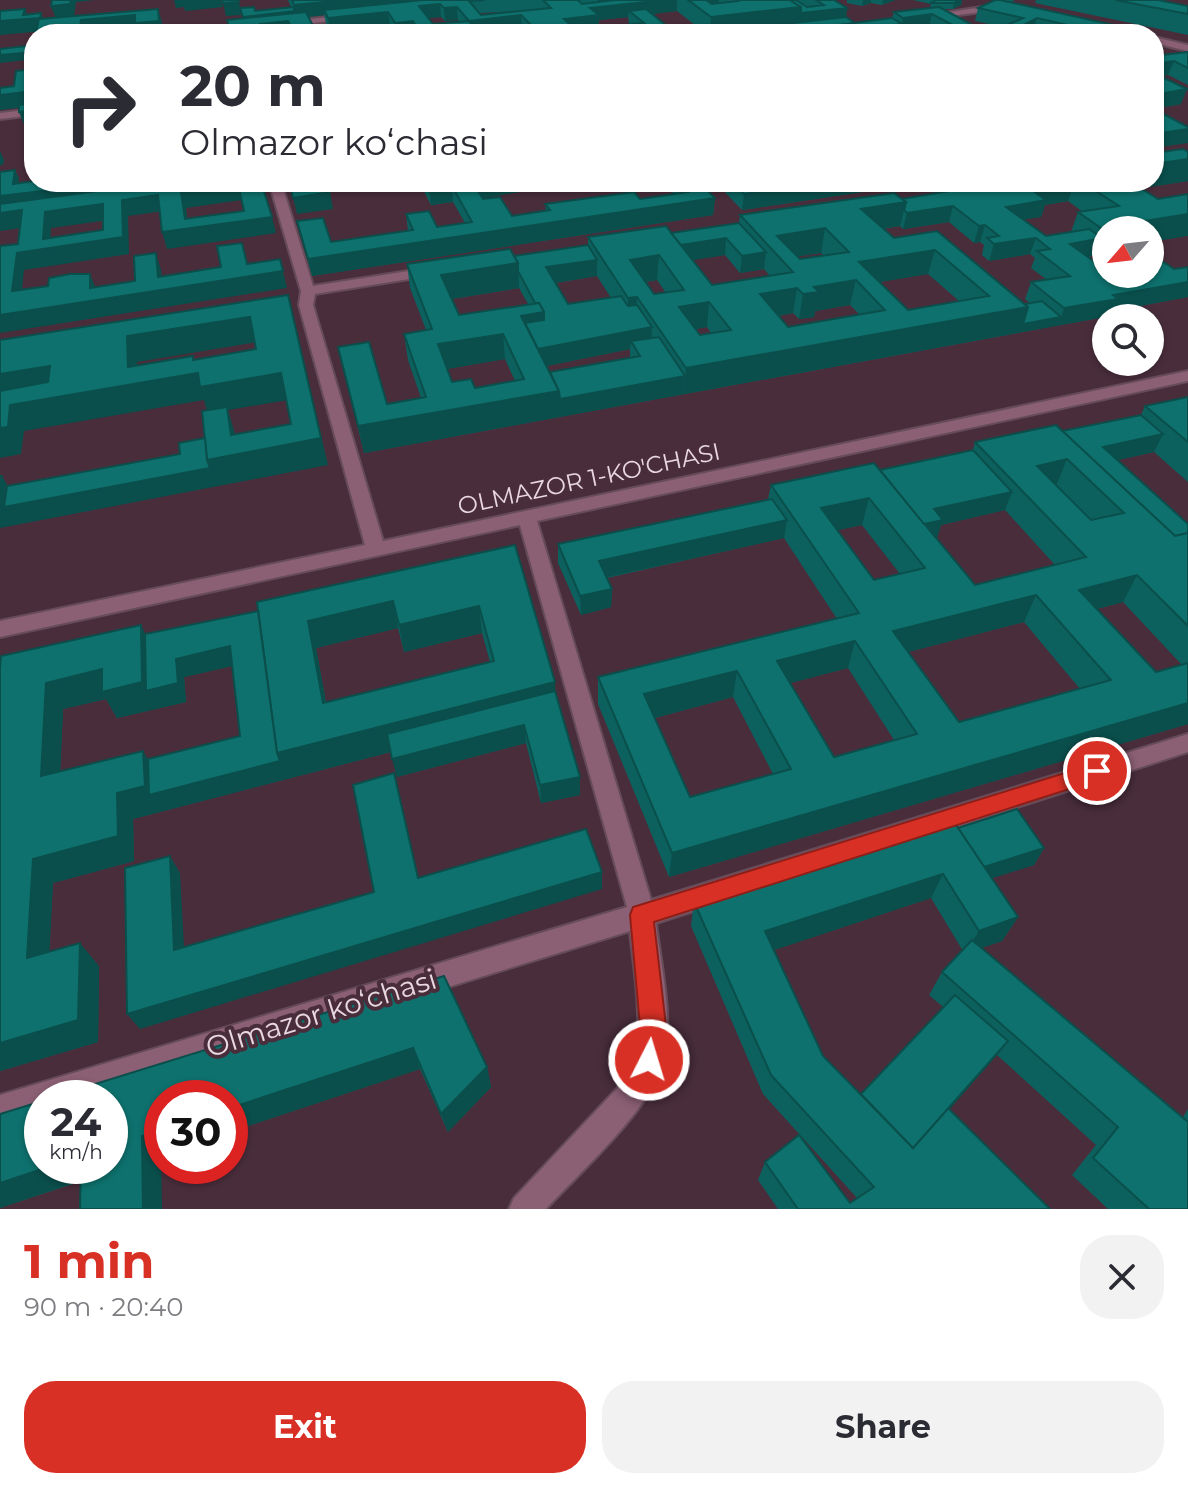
<!DOCTYPE html>
<html lang="en">
<head>
<meta charset="utf-8">
<style>
	body { margin:0; font-family:Montserrat,sans-serif; background:#f2f2f3; color:#2b2b33; height:100vh; display:flex; flex-direction:column; font-size:30px; white-space:nowrap }
	* { box-sizing:border-box; margin:0 }
	p { font-size:26px; color:#7c7c81 }
	.icon { flex:none; width:44px; height:44px; fill:none; stroke:currentColor; stroke-width:2; stroke-linecap:round; stroke-linejoin:round }
	.map { position:relative; height:1209px; overflow:hidden }
	.details { display:flex; flex-direction:column; background:#fff; flex:1 }
	.details>* { flex:none }
	.top-card { position:absolute; left:24px; top:24px; width:1140px; height:168px; border-radius:32px; box-shadow:0 2px 6px #0004; background:#fff; color:#2b2b33; overflow:hidden }
	.needle { width:52px; rotate:242deg }
	.buttons { position:absolute; left:1092px; top:216px; display:grid; gap:16px }
	.buttons a { display:grid; place-items:center; width:72px; height:72px; border-radius:50%; background:#fff; box-shadow:0 2px 6px #0004; font-size:40px }
	.speed { position:absolute; left:24px; top:1080px; display:flex; gap:16px; font-size:40px; font-weight:700; text-align:center }
	.speed>* { display:grid; place-content:center; width:104px; height:104px; border-radius:50%; background:#fff; box-shadow:0 2px 6px #0004; line-height:1 }
	.speed small { font-size:20px; font-weight:400 }
	.speed .limit { border:12px solid #d22; background:#fff; color:#111 }
	.pin { position:absolute; display:grid; place-items:center; width:68px; height:68px; color:#fff; margin:-34px; border:4px solid #fff; border-radius:50%; box-shadow:0 2px 8px #0007 }
	.me { position:absolute; width:88px; margin:-44px; rotate:5deg; stroke-linejoin:round; filter:drop-shadow(0 0 6px #0008) }
	.turn { display:flex; align-items:center; gap:28px; height:168px; padding:0 24px; font-size:36px }
	.turn .icon { width:104px; height:104px; stroke-width:2.5 }
	.turn b { display:block; font-size:56px; line-height:68px }
	.round { display:grid; place-items:center; flex:none; width:84px; height:84px; border-radius:32px; background:#f2f2f3 }
	.summary { display:flex; align-items:center; justify-content:space-between; height:136px; padding:0 24px }
	h1 { font-size:48px; font-weight:700; line-height:60px; color:#d93025 }
	.button { display:flex; gap:16px; margin-top:auto; padding:16px 24px }
	.button a { flex:1; height:92px; border-radius:32px; background:#d93025; color:#fff; font-size:32px; font-weight:700; line-height:92px; text-align:center }
	.button a+a { background:#f2f2f3; color:#2b2b33 }
	.map>svg:first-child { display:block }
</style>
</head>
<body>
<div class="map">
<svg width="1188" height="1209" viewBox="0 0 1188 1209">
	<rect width="100%" height="100%" fill="#492d3b"/>
	<g fill="none" stroke-linecap="round" stroke-linejoin="round">
		<defs>
			<g id="street">
				<polygon points="1002,4 1005,9 927,19 923,16"/>
				<polygon points="355,14 352,19 210,34 181,34"/>
				<polygon points="1154,37 1188,45 1188,51 1154,43"/>
				<polygon points="34,109 34,115 0,119 0,113"/>
				<path d="M269,182H281L313,286L434,267L441,271L434,275L315,294L313,305L383,541L1188,371V381L537,521L651,900L1188,734V752L656,923C661,966 673,1015 664,1059C653,1108 581,1171 546,1209H509L514,1198L624,1081C648,1032 635,983 630,931L87,1098H42V1112L0,1125V1095L627,907L520,525L0,637V621L365,545L299,305L301,291Z"/>
			</g>
		</defs>
		<use href="#street" stroke="#664c59" stroke-width="4"/>
		<use href="#street" fill="#8b5f74" fill-rule="evenodd"/>
	</g>
	<g fill="#0c615e" fill-rule="evenodd">
		<path d="M288,0H834L847,8L846,17L854,23L892,18L894,12L930,8L931,4L913,0H962L961,5L953,9H944L989,34H930L938,32L929,27L873,34H694L705,33L677,11L652,14L668,34H528L522,28L479,33L480,34H342L392,29L390,25L330,31L326,23L324,15L309,17L316,34H230L227,20L243,18L240,8L255,11L291,7ZM522,11L481,15L480,13ZM441,17L445,21L458,20L460,22L433,24L428,18ZM628,17L629,24L598,28L599,20Z"/>
		<polygon points="847,0 895,0 882,5 871,3 862,6 847,3"/>
		<polygon points="995,0 1015,0 1011,2 1141,31 1140,34 1033,34 1039,33 1033,32 1029,34 1005,34 1007,28 975,21 978,8"/>
		<polygon points="1036,0 1158,0 1188,6 1188,35 1035,3"/>
		<polygon points="1188,52 1188,85 1168,75 1161,76 1181,104 1154,109 1154,56"/>
		<path d="M1188,152V181L1141,188L1106,230V262L1096,255L1088,257L1119,279L1128,278L1123,274H1150V253L1174,269L1188,267V297L1112,311L1110,316L364,453L338,347L387,404L421,398L408,360L404,334L426,330L410,288L407,264L514,256L588,245V237L671,233L739,223L740,215L901,199L1003,182H1154ZM1068,201L1083,212H1078L1071,232L1046,236L1023,219L1041,217L1045,205ZM949,222L974,243L980,242L984,245L982,255L989,261L1030,254L1035,258L1031,268L1047,280L1031,282L1025,299L1030,303L1025,304L937,231L894,238L883,229L900,226L903,229ZM821,253L824,256L800,259L797,256ZM725,255L740,273L764,269L770,276L712,285L692,260ZM928,274L959,301L908,310L880,282ZM597,276L611,298L568,304L556,283ZM657,280L666,293L654,294L646,282ZM519,288L528,304L459,315L452,299ZM850,305L859,314L788,327L778,316L793,313L799,319L814,317L815,311ZM707,327L711,333L700,335L696,329ZM630,349V358L550,372L547,366ZM505,359L515,381L475,388L452,382L447,369Z"/>
		<polygon points="419,182 531,182 532,190 482,198 512,216 546,211 545,204 640,199 674,194 663,182 699,182 715,198 713,215 312,276 297,221 331,242 408,231 406,214 437,227 465,223 453,202 431,205"/>
		<polygon points="715,182 930,182 742,210"/>
		<path d="M1188,397V482L1154,452L1118,460L1188,524V724L669,877L598,704V677L837,619L784,538L607,578L612,589L611,607L581,615L558,563V544L768,499L771,485L880,470L973,450L975,442L1062,431L1141,415L1145,406ZM1005,510L1055,565L975,585L936,538L941,525ZM862,525L900,574L874,580L837,530ZM1123,602L1182,665L1156,672L1097,609ZM1024,622L1080,689L959,722L908,652ZM848,668L894,740L834,757L790,683ZM733,697L773,774L690,797L655,718Z"/>
		<path d="M515,545L555,691L580,795L541,803L526,743L397,777L391,752L133,819L134,861L53,883L49,951L99,966L98,1042L0,1071V666L145,634L258,611ZM398,628L404,652L482,633L490,662L326,702L316,648ZM232,666L240,736L148,759L60,771L63,709L106,699L117,718L186,702L184,677Z"/>
		<path d="M958,828L1044,848L1034,865L992,878L1018,917L1002,941L981,948L1183,1117L1188,1109V1209H1108L1072,1175L1096,1145L997,1055L949,1109L1050,1209H778L758,1180L765,1162L850,1203L857,1198L763,1094L691,926L694,902ZM931,898L963,951L942,972L929,995L943,1007L861,1094L823,1056L774,950Z"/>
		<polygon points="444,976 487,1067 491,1087 448,1132 420,1069 0,1208 0,1114"/>
	</g>
	<g fill="#0a4f4c">
		<polygon points="71,0 95,0 76,2 74,17 56,19 51,6"/>
		<polygon points="174,0 221,0 223,7 185,11 184,7 176,8"/>
		<polygon points="345,0 470,0 324,10 324,15 245,23 243,17 295,11 294,5"/>
		<polygon points="598,0 610,0 610,6 664,0 677,0 677,11 635,16 629,11 628,17 599,20 598,28 564,32 564,19 590,8 598,7"/>
		<polygon points="688,0 719,0 718,7"/>
		<polygon points="863,0 871,0 871,3 862,6"/>
		<polygon points="883,0 895,0 882,5"/>
		<polygon points="960,0 962,0 961,5 953,9 954,3"/>
		<polygon points="239,2 241,15 226,16 223,3"/>
		<polygon points="440,4 441,17 421,19 419,6"/>
		<polygon points="457,7 458,20 445,21 444,8"/>
		<polygon points="801,7 847,8 845,21 710,34 711,17"/>
		<polygon points="25,9 29,19 41,13 46,26 44,31 0,35 0,21 23,15"/>
		<polygon points="158,9 162,22 163,34 138,34 136,28 85,34 37,34 36,32 81,20"/>
		<polygon points="388,12 390,25 330,31 328,18"/>
		<polygon points="932,14 929,27 901,31 903,18"/>
		<polygon points="521,15 522,28 470,34 469,21"/>
		<polygon points="1037,18 1033,32 1029,34 1017,34 1018,28"/>
		<polygon points="288,21 291,34 260,34 260,24"/>
		<polygon points="413,21 414,31 444,28 444,34 397,34 395,23"/>
		<polygon points="855,23 902,24 901,31 873,34 821,34 822,27"/>
		<polygon points="313,26 315,34 293,34 292,28"/>
		<polygon points="668,27 668,34 607,34"/>
		<polygon points="790,30 790,34 750,34"/>
		<polygon points="34,52 34,59 0,63 0,55"/>
		<polygon points="1174,61 1168,75 1154,77 1154,64"/>
		<polygon points="1187,89 1181,104 1154,109 1154,95"/>
		<polygon points="34,91 34,106 0,110 0,95"/>
		<polygon points="34,110 34,125 25,127 19,112"/>
		<polygon points="1188,129 1188,143 1154,148 1154,134"/>
		<polygon points="0,151 4,160 3,165 0,165"/>
		<polygon points="1188,159 1188,181 1104,194 1108,182 1154,182 1154,164"/>
		<polygon points="15,170 19,178 17,192 13,184"/>
		<polygon points="66,182 178,182 0,205 0,196"/>
		<polygon points="478,182 531,182 532,190 475,199 473,183"/>
		<polygon points="828,182 930,182 742,210 744,194"/>
		<polygon points="1049,182 1075,182 1068,201 1045,205 1041,217 1001,223 1006,207 1029,203 1035,184"/>
		<polygon points="238,184 242,200 186,208 189,229 272,217 276,233 167,249 162,232 185,219 181,192"/>
		<polygon points="452,186 453,202 431,205 429,189"/>
		<polygon points="330,192 333,209 297,214 293,198"/>
		<polygon points="158,195 164,211 128,216 129,254 24,270 20,309 12,291 17,253 43,239 45,212 103,204 109,220 51,228 50,248 123,237 122,200"/>
		<polygon points="715,198 713,215 312,276 308,259"/>
		<polygon points="906,202 900,226 856,233 861,209"/>
		<polygon points="953,206 949,222 903,229 907,213"/>
		<polygon points="22,210 29,227 0,231 0,213"/>
		<polygon points="1188,214 1188,236 1150,242 1150,230 1106,230 1106,241 1102,238 1096,255 1064,260 1070,244 1097,239 1101,228"/>
		<polygon points="985,225 980,242 974,243 979,226"/>
		<polygon points="825,228 821,253 781,259 777,236"/>
		<polygon points="726,238 725,255 674,263 675,246"/>
		<polygon points="1036,238 1030,254 989,261 994,244"/>
		<polygon points="242,243 250,276 283,271 287,288 0,333 0,315 90,288 90,274 97,291 158,277 156,253 161,270 163,289 250,276"/>
		<polygon points="935,250 928,274 861,285 856,280 850,305 815,311 814,317 799,319 803,294 859,262"/>
		<polygon points="766,252 764,269 740,273 742,256"/>
		<polygon points="659,255 657,280 629,284 630,260"/>
		<polygon points="597,260 597,276 547,284 546,267"/>
		<polygon points="518,263 519,288 444,300 441,275"/>
		<polygon points="1188,282 1188,297 1112,311 1110,316 684,394 686,368 1028,307 1061,317 1064,308 1113,295"/>
		<polygon points="797,288 793,313 756,319 760,294"/>
		<polygon points="288,295 328,465 0,528 0,495 2,476 17,502 207,460 208,414 204,400 24,431 21,454 0,458 0,428 10,405 128,367 127,336 250,317 257,342 137,362 137,383 198,373 203,387 281,373 288,400 228,410 235,434 238,454 321,438"/>
		<polygon points="637,297 636,322 628,324 628,298"/>
		<polygon points="709,302 707,327 678,332 679,307"/>
		<polygon points="544,312 545,338 521,324 521,316"/>
		<polygon points="652,327 651,345 631,341 630,349 536,368 535,350"/>
		<polygon points="503,334 505,359 441,370 438,344"/>
		<polygon points="50,366 61,392 0,403 0,374"/>
		<polygon points="685,376 684,394 364,453 358,426 559,391"/>
		<polygon points="1163,434 1154,452 1095,465 1103,447"/>
		<polygon points="1067,459 1056,486 1037,466"/>
		<polygon points="1012,492 1005,510 941,525 937,538 910,544 934,509"/>
		<polygon points="869,498 862,525 815,535 821,508"/>
		<polygon points="787,520 784,538 599,579 599,561"/>
		<polygon points="1137,575 1123,602 1066,617 1079,590"/>
		<polygon points="612,589 611,607 581,615 580,596"/>
		<polygon points="1036,595 1024,622 885,658 893,631"/>
		<polygon points="393,601 398,628 316,648 331,730 323,703 308,621"/>
		<polygon points="479,606 482,633 404,652 399,625"/>
		<polygon points="141,625 154,652 176,659 230,646 237,665 184,677 186,702 117,718 106,699 63,709 59,802 41,776 46,683"/>
		<polygon points="855,641 848,668 771,688 777,661"/>
		<polygon points="737,671 733,697 643,721 644,694"/>
		<polygon points="555,682 556,709 133,819 134,861 53,883 48,980 27,958 33,859 117,793 143,751 158,777 277,753"/>
		<polygon points="1188,703 1188,724 669,877 672,853"/>
		<polygon points="524,725 526,743 397,777 392,759"/>
		<polygon points="580,777 580,795 541,803 540,785"/>
		<polygon points="1044,848 1034,865 967,886 976,869"/>
		<polygon points="170,856 180,873 185,966 174,950"/>
		<polygon points="602,872 602,889 140,1029 127,1014"/>
		<polygon points="943,874 931,898 759,955 765,931"/>
		<polygon points="1018,917 1002,941 964,954 979,931"/>
		<polygon points="80,943 99,966 98,1042 0,1071 0,1043"/>
		<polygon points="1008,1041 996,1056 900,1166 909,1154"/>
		<polygon points="413,1048 420,1069 230,1132 230,1108"/>
		<polygon points="487,1067 491,1087 448,1132 441,1114"/>
		<polygon points="162,1130 162,1154 161,1154 162,1209 143,1209 142,1136"/>
		<polygon points="51,1166 94,1166 103,1173 0,1208 0,1183"/>
	</g>
	<g fill="#0e716d" stroke="#0a4f4c" stroke-width="2" fill-rule="evenodd">
		<polygon points="52,0 71,0 70,4 51,6"/>
		<polygon points="222,0 238,0 239,2 223,3"/>
		<polygon points="292,0 345,0 294,5"/>
		<path d="M423,0H485L469,1L481,15L551,8L543,0H578L582,4L615,0H664L590,8L599,15L564,19L576,30L644,23L629,11L646,9L668,27L607,34H540L521,15L469,21L479,34H448L444,28L403,32L404,34H342L416,26L413,21L395,23L388,12L328,18L324,10ZM440,4L444,8L457,7L469,21L433,24L419,6Z"/>
		<polygon points="688,0 706,0 712,4 738,1 737,0 790,0 801,7 711,17"/>
		<polygon points="790,0 796,0 807,7 824,5 816,0 834,0 847,8 801,13 801,7"/>
		<polygon points="936,0 960,0 954,3 931,3"/>
		<polygon points="995,0 1000,0 1141,31 1137,34 1107,34 1037,18 1018,28 1007,25 1023,18 978,8"/>
		<polygon points="1115,0 1158,0 1188,6 1188,14"/>
		<polygon points="254,7 255,11 293,7 295,11 243,17 240,8"/>
		<polygon points="939,7 989,34 932,34 930,33 960,29 932,14 903,18 894,12"/>
		<polygon points="25,9 23,15 41,13 40,18 0,21 0,11"/>
		<polygon points="158,9 159,21 135,23 135,15 81,20 80,28 36,32 39,19"/>
		<polygon points="306,12 313,26 292,28 288,21 260,24 262,28 282,26 285,31 260,34 232,34 227,20"/>
		<polygon points="846,17 855,23 822,27 833,34 797,34 790,30 750,34 694,34"/>
		<polygon points="892,18 902,24 854,30 854,23"/>
		<polygon points="219,28 221,34 203,34 201,30"/>
		<polygon points="159,29 160,34 125,34 125,33"/>
		<polygon points="1040,30 1074,34 1033,34 1040,33"/>
		<polygon points="34,45 34,52 0,55 0,49"/>
		<polygon points="1188,52 1188,68 1174,61 1154,64 1154,56"/>
		<polygon points="33,69 34,91 0,95 0,88 14,86 16,71"/>
		<polygon points="1154,73 1187,89 1154,95"/>
		<polygon points="34,103 34,110 19,112 19,105"/>
		<polygon points="1154,109 1188,127 1188,129 1154,134 1154,123 1161,122 1154,118"/>
		<polygon points="1183,149 1188,152 1188,159 1154,164 1154,153"/>
		<polygon points="15,170 13,184 34,181 66,182 68,188 0,196 0,172"/>
		<path d="M165,182H261L272,217L162,232L158,195L122,200L123,237L17,253L12,291L48,286L49,278L70,274H90V288L135,281L134,256L156,253L158,277L221,267L217,246L242,243L247,264L280,259L283,271L0,315V246L18,244L22,210L0,213V204ZM238,184L244,211L185,219L181,192ZM103,204V230L43,239L45,212Z"/>
		<polygon points="289,182 326,182 330,192 293,198"/>
		<polygon points="426,182 478,182 473,183 483,199 500,197 512,216 550,210 545,204 634,192 640,199 688,192 678,182 699,182 715,198 308,259 297,221 323,218 331,242 413,230 406,214 429,211 437,227 472,222 452,186 429,189"/>
		<polygon points="732,182 828,182 744,194"/>
		<polygon points="1003,182 1020,182 1046,200 1006,207 1046,236 1089,229 1102,238 1070,244 1106,270 1106,274 1112,274 1119,279 1153,273 1150,271 1150,253 1174,269 1188,267 1188,282 1113,295 1118,299 1064,308 1031,282 1070,276 1037,251 1050,249 1036,238 994,244 987,238 999,236 985,225 979,226 953,206 907,213 904,210 906,202 901,199"/>
		<polygon points="1082,182 1131,182 1158,199 1188,194 1188,214 1101,228 1078,212 1119,206"/>
		<path d="M894,193L906,202L861,209L894,238L937,231L1028,307L686,368L637,297L628,298L588,237L666,226L712,285L793,272L740,215ZM825,228L849,252L800,259L777,236ZM935,250L989,296L908,310L859,262ZM659,255L684,290L654,294L630,260ZM856,280L885,310L788,327L760,294L797,288L803,294L819,292L814,287ZM709,302L731,330L700,335L679,307Z"/>
		<polygon points="739,223 766,252 742,256 726,238 681,245 671,233"/>
		<polygon points="1106,234 1106,241 1099,235"/>
		<polygon points="588,245 597,260 546,267 568,304 621,296 628,306 637,305 652,327 538,349 525,323 544,320 544,312 539,303 535,303 518,271 518,263 514,256"/>
		<path d="M510,249L518,263L441,275L459,315L539,303L544,312L521,316L559,391L358,426L338,347L369,342L387,404L426,397L404,334L432,329L407,264ZM503,334L524,379L475,388L471,379L452,382L438,344Z"/>
		<path d="M288,295L321,438L207,460L202,411L227,407L231,435L291,424L281,373L200,387L198,373L10,405L8,427L0,428V391L48,382L50,366L0,374V340ZM250,317L256,349L193,360V356L128,367L127,336Z"/>
		<polygon points="1042,301 1061,317 1023,324 1028,307 1025,304"/>
		<polygon points="659,337 685,376 560,399 559,391 550,372 640,356 631,341"/>
		<polygon points="1188,397 1188,442 1145,406"/>
		<polygon points="1141,415 1163,434 1103,447 1188,524 1188,533 1175,536 1062,431"/>
		<path d="M1056,425L1175,536L1188,533V626L1137,575L1079,590L1156,672L1188,663V703L672,853L598,677L859,613L771,485L874,463L975,585L1086,557L975,442ZM1067,459L1124,513L1091,520L1037,466ZM869,498L925,568L874,580L821,508ZM1036,595L1111,680L959,722L893,631ZM855,641L917,734L834,757L777,661ZM737,671L791,769L690,797L644,694Z"/>
		<polygon points="205,438 207,460 210,468 4,507 7,486 180,454 179,443"/>
		<polygon points="973,450 1012,492 934,509 943,520 924,524 880,470"/>
		<polygon points="0,476 2,476 0,495"/>
		<polygon points="772,499 787,520 599,561 612,589 580,596 558,544"/>
		<path d="M515,545L555,682L277,753L257,602ZM393,601L399,625L479,606L494,661L323,703L308,621Z"/>
		<polygon points="258,611 277,753 280,761 149,795 148,759 240,736 230,646 176,659 178,683 146,691 145,634"/>
		<polygon points="141,625 142,682 102,692 102,669 46,683 41,776 143,751 145,786 117,793 118,836 33,859 27,958 80,943 78,1020 0,1043 0,668 1,656"/>
		<polygon points="555,691 580,777 540,785 524,725 392,759 387,734"/>
		<polygon points="394,773 418,878 586,829 602,872 127,1014 125,868 170,856 174,950 374,892 353,785"/>
		<polygon points="1017,809 1044,848 984,867 958,828"/>
		<polygon points="954,822 1018,917 979,931 943,874 765,931 823,1056 913,1148 948,1108 1050,1209 798,1209 765,1162 799,1135 850,1203 874,1187 771,1075 694,902"/>
		<polygon points="972,940 1188,1122 1188,1209 1149,1209 1093,1158 1118,1127 942,972"/>
		<polygon points="444,976 487,1067 441,1114 413,1048 230,1108 230,1098 162,1098 162,1130 142,1136 143,1209 80,1209 81,1166 110,1166 110,1098 50,1098"/>
		<polygon points="955,995 1008,1041 913,1148 861,1094"/>
		<polygon points="42,1101 42,1166 51,1166 0,1183 0,1114"/>
	</g>
	<polygon fill="#d93025" stroke="#8d1f18" stroke-width="2" points="1097,763 1104,765 1108,771 1104,778 654,922 666,1026 659,1069 649,1073 640,1069 636,1060 640,1026 630,915 633,907"/>
	<g text-anchor="middle" stroke-width="8" stroke-linejoin="round" paint-order="stroke">
		<g font-size="24" fill="#ead8e0" stroke="#492d3b">
			<text transform="translate(589 479) rotate(-12)" y="8">OLMAZOR 1-KO'CHASI</text>
		</g>
		<g font-size="28" fill="#ead8e0" stroke="#492d3b">
			<text transform="translate(321 1013) rotate(-17)" y="10">Olmazor koʻchasi</text>
		</g>
	</g>
</svg>
<div class="buttons">
<a><svg class="needle" viewBox="-14 -14 28 28"><path d="M0-13l5 13h-10z" fill="#e53935"/><path d="M0 13l5-13h-10z" fill="#7c7c81"/></svg></a>
<a><svg class="icon" aria-label="search" viewBox="0 0 24 24"><circle cx="10" cy="10" r="6"/><path d="M15 15l6 6"/></svg></a>
</div>
<div class="speed"><div>24<small>km/h</small></div><div class="limit">30</div></div>
<div class="pin" style="left:1097px;top:771px;background:#d93025"><svg class="icon" aria-label="arrive" viewBox="0 0 24 24"><path d="M6 21V4h12l-3 4 3 4H6"/></svg></div>
<svg class="me" style="left:649px;top:1060px" viewBox="-20 -20 40 40"><circle r="17" fill="#d93025" stroke="#fff" stroke-width="3"/><path d="M0-11L8 9 0 5-8 9z" fill="#fff"/></svg>
<div class="top-card">
<div class="turn"><svg class="icon" aria-label="right" viewBox="0 0 24 24"><path d="M7 20v-9h11M14 6l5 5-5 5"/></svg><div><b>20 m</b>Olmazor koʻchasi</div></div>
</div>
</div>
<section class="details">
<div class="summary"><div><h1>1 min</h1><p>90 m · 20:40</p></div><a class="round"><svg class="icon" aria-label="close" viewBox="0 0 24 24"><path d="M6 6l12 12M18 6L6 18"/></svg></a></div>
<div class="button"><a>Exit</a><a>Share</a></div>
</section>
</body>
</html>
